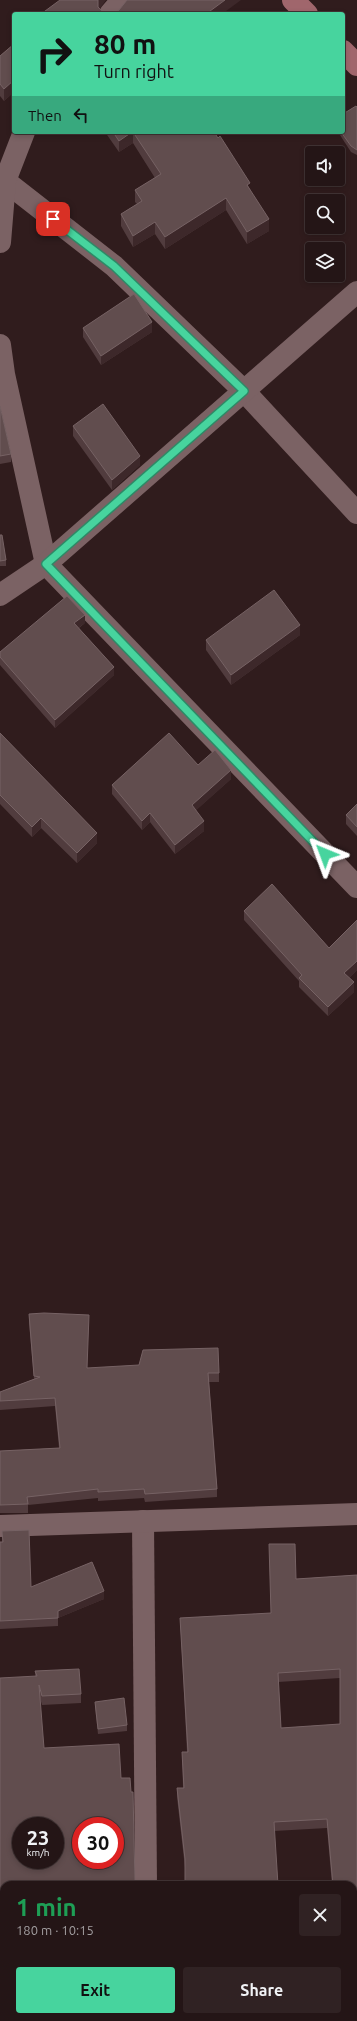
<!DOCTYPE html>
<html lang="en">
<head>
<meta charset="utf-8">
<style>
	body { margin:0; font-family:Ubuntu,sans-serif; background:#302223; color:#f1f3f6; height:100vh; display:flex; flex-direction:column; font-size:15px; white-space:nowrap }
	* { box-sizing:border-box; margin:0 }
	p { font-size:13px; color:#a39fa1 }
	.icon { flex:none; width:22px; height:22px; fill:none; stroke:currentColor; stroke-width:2; stroke-linecap:round; stroke-linejoin:round }
	.map { position:relative; flex:1; overflow:hidden }
	.panel { position:absolute; left:0px; top:1881px; width:357px; height:140px; display:flex; flex-direction:column; background:#241516; border-radius:12px 12px 0 0; box-shadow:0 2px 6px #0003,0 0 0 1px #413435 }
	.panel>* { flex:none }
	.guide { position:absolute; left:12px; top:12px; width:333px; height:122px; border-radius:4px; box-shadow:0 2px 6px #0003,0 0 0 1px #413435; background:#47d49e; color:#111; overflow:hidden }
	.buttons { position:absolute; left:305px; top:146px; display:grid; gap:8px }
	.buttons a { display:grid; place-items:center; width:40px; height:40px; border-radius:4px; background:#241516; box-shadow:0 2px 6px #0003,0 0 0 1px #413435; font-size:20px }
	.speed { position:absolute; left:12px; top:1817px; display:flex; gap:8px; font-size:20px; font-weight:700; text-align:center }
	.speed>* { display:grid; place-content:center; width:52px; height:52px; border-radius:50%; background:#241516; box-shadow:0 2px 6px #0003,0 0 0 1px #413435; line-height:1 }
	.speed small { font-size:10px; font-weight:400 }
	.speed .limit { border:6px solid #d22; background:#fff; color:#111 }
	.pin { position:absolute; display:grid; place-items:center; width:34px; height:34px; color:#fff; margin:-17px; border-radius:8px; box-shadow:0 2px 6px #0006 }
	.me { position:absolute; width:44px; margin:-22px; rotate:316deg; stroke-linejoin:round; filter:drop-shadow(0 0 3px #0008) }
	.turn { display:flex; align-items:center; gap:14px; height:84px; padding:0 16px; font-size:18px }
	.turn .icon { width:52px; height:52px; stroke-width:2.5 }
	.turn b { display:block; font-size:28px; line-height:34px }
	.then { display:flex; align-items:center; height:38px; padding:0 16px; background:#0003; gap:8px; font-size:15px }
	.round { display:grid; place-items:center; flex:none; width:42px; height:42px; border-radius:4px; background:#302223 }
	.head { display:flex; align-items:center; justify-content:space-between; height:68px; padding:0 16px }
	h1 { font-size:24px; font-weight:700; line-height:30px; color:#1e9e55 }
	.primary-button { display:flex; gap:8px; margin-top:auto; padding:8px 16px }
	.primary-button a { flex:1; height:46px; border-radius:4px; background:#47d49e; color:#111; font-size:16px; font-weight:700; line-height:46px; text-align:center }
	.primary-button a+a { background:#302223; color:#f1f3f6 }
	.map>svg:first-child { display:block }
</style>
</head>
<body>
<div class="map">
<svg width="357" height="2021" viewBox="0 0 357 2021">
	<rect width="100%" height="100%" fill="#301c1d"/>
	<g fill="none" stroke-linecap="round" stroke-linejoin="round">
		<g stroke="#7b6264" stroke-width="22">
			<polyline points="110,14 122,0"/>
			<polyline points="0,180 5,181 114,266 244,391 357,513"/>
			<polyline points="0,242 5,181 24,132"/>
			<polyline points="0,345 4,374 46,564 357,887"/>
			<polyline points="0,595 46,564 357,292"/>
			<polyline points="143,1521 146,1885"/>
			<polyline points="0,1526 357,1514"/>
			<polyline points="353,1992 357,1992"/>
			<polyline points="0,2002 4,2001"/>
			<polyline points="147,2017 147,2021"/>
		</g>
		<g stroke="#a0666c" stroke-width="22">
			<polyline points="293,0 307,14"/>
			<polyline points="343,51 357,65"/>
		</g>
	</g>
	<g fill="#513c3e" fill-rule="evenodd">
		<polygon points="14,44 14,92 4,101 0,96 0,56"/>
		<polygon points="357,107 357,155 351,152 338,132 343,132"/>
		<polygon points="105,132 214,132 250,189 269,231 247,244 226,210 165,249 155,234 133,247 121,226 121,214 137,204 135,202 135,190 155,178 133,143 119,152"/>
		<polygon points="83,328 152,332 101,365 83,337"/>
		<polygon points="0,406 11,454 11,462 0,464"/>
		<polygon points="73,426 140,465 112,490 73,436"/>
		<polygon points="0,535 6,560 6,566 0,566"/>
		<polygon points="85,623 79,628 114,675 55,728 0,665 0,652"/>
		<polygon points="300,635 231,685 206,650 206,640"/>
		<polygon points="0,733 97,843 77,863 41,828 32,837 0,804"/>
		<polygon points="198,765 231,779 196,810 204,831 175,854 150,822 142,830 112,794 112,785"/>
		<polygon points="357,804 357,836 346,824 346,815"/>
		<polygon points="244,911 329,948 357,920 357,970 349,978 354,992 328,1016 299,987 299,981 244,920"/>
		<polygon points="29,1314 88,1368 219,1373 219,1382 209,1382 217,1489 217,1497 145,1502 144,1498 98,1501 98,1498 28,1505 28,1513 0,1513 0,1451 59,1448 55,1406 0,1410 0,1392 34,1379 29,1323"/>
		<polygon points="2,1531 31,1587 104,1599 58,1618 58,1626 0,1629 0,1542 2,1542"/>
		<path d="M357,1575V1904H353V1885H332L327,1828L274,1831L185,1868L177,1797V1788H183L182,1752H187L180,1618L271,1613L296,1579ZM340,1678V1724L281,1728L278,1682Z"/>
		<polygon points="35,1671 81,1694 81,1703 42,1705 40,1698 4,1885 4,1934 0,1934 0,1725 35,1676"/>
		<polygon points="95,1702 127,1725 127,1731 98,1734 95,1707"/>
	</g>
	<g fill="#3d282a">
		<polygon points="98,0 106,0 98,11"/>
		<polygon points="225,0 241,0 222,14 206,14"/>
		<polygon points="14,80 14,92 4,101 4,89"/>
		<polygon points="132,132 133,132 133,143 119,152 119,141"/>
		<polygon points="226,198 226,210 165,249 165,237"/>
		<polygon points="269,219 269,231 247,244 247,232"/>
		<polygon points="155,222 155,234 133,247 133,236"/>
		<polygon points="152,322 152,332 101,365 101,356"/>
		<polygon points="140,456 140,465 112,490 112,480"/>
		<polygon points="85,615 85,623 74,631 74,623"/>
		<polygon points="300,625 300,635 231,685 231,675"/>
		<polygon points="114,667 114,675 55,728 55,720"/>
		<polygon points="231,770 231,779 192,814 192,805"/>
		<polygon points="150,813 150,822 142,830 142,821"/>
		<polygon points="41,818 41,828 32,837 32,827"/>
		<polygon points="204,821 204,831 175,854 175,845"/>
		<polygon points="97,833 97,843 77,863 77,853"/>
		<polygon points="357,961 357,970 344,983 344,973"/>
		<polygon points="354,982 354,992 328,1016 328,1007"/>
		<polygon points="104,1591 104,1599 58,1618 58,1611"/>
	</g>
	<g fill="#614d4e" stroke="#766264" fill-rule="evenodd">
		<polygon points="60,0 98,0 98,7 102,11 107,14 41,14"/>
		<polygon points="127,0 225,0 206,14 112,14 114,14 119,10"/>
		<polygon points="14,44 14,80 4,89 0,84 0,56"/>
		<polygon points="356,106 357,107 357,150 351,146 341,132 343,132 343,114"/>
		<polygon points="113,132 132,132 119,141"/>
		<polygon points="133,132 214,132 218,138 220,136 250,183 247,185 269,219 247,232 226,198 165,237 155,222 133,236 121,214 142,201 135,190 161,174"/>
		<polygon points="134,294 152,322 101,356 83,328"/>
		<polygon points="103,404 140,456 112,480 73,426"/>
		<polygon points="0,406 11,454 0,456"/>
		<polygon points="0,535 2,535 6,560 0,561"/>
		<polygon points="274,590 300,625 231,675 206,640"/>
		<polygon points="67,596 85,615 74,623 114,667 55,720 0,657 0,652"/>
		<polygon points="0,733 97,833 77,853 41,818 32,827 0,795"/>
		<polygon points="169,733 198,765 215,750 231,770 192,805 204,821 175,845 150,813 142,821 112,785"/>
		<polygon points="357,804 357,827 346,815"/>
		<polygon points="272,884 329,948 357,920 357,961 344,973 354,982 328,1007 299,978 302,975 244,911"/>
		<polygon points="44,1313 89,1315 87,1368 139,1365 143,1350 218,1348 219,1373 208,1373 217,1489 145,1494 144,1489 98,1492 98,1489 27,1497 28,1504 0,1505 0,1451 60,1448 55,1398 0,1401 0,1392 40,1377 34,1376 29,1314"/>
		<polygon points="29,1530 31,1587 92,1562 104,1591 58,1611 58,1618 0,1621 0,1542 3,1542 2,1531"/>
		<path d="M269,1544H295L296,1579L357,1575V1895H353V1885H333L327,1819L274,1822L278,1885H185V1859L177,1788H184L182,1752H188L180,1618L271,1613ZM340,1669V1724L281,1728L278,1673Z"/>
		<path d="M79,1669L81,1694L42,1696L39,1685L44,1748L119,1744L121,1778H130L131,1792H133L135,1885H4V1926H0V1678L37,1676L35,1671ZM21,1826H55V1860H21ZM81,1826H115V1860H81Z"/>
		<polygon points="124,1698 127,1725 98,1729 95,1702"/>
	</g>
	<g fill="none" stroke-linecap="round" stroke-linejoin="round">
		<defs>
			<polyline id="route" points="53,219 114,266 244,391 46,564 325,854"/>
		</defs>
		<use href="#route" stroke="#2e8a67" stroke-width="10"/>
		<use href="#route" stroke="#47d49e" stroke-width="7"/>
	</g>
</svg>
<div class="buttons">
<a><svg class="icon" aria-label="sound" viewBox="0 0 24 24"><path d="M4 9h4l5-4v14l-5-4H4zM17 9q2 3 0 6"/></svg></a>
<a><svg class="icon" aria-label="search" viewBox="0 0 24 24"><circle cx="10" cy="10" r="6"/><path d="M15 15l6 6"/></svg></a>
<a><svg class="icon" aria-label="layers" viewBox="0 0 24 24"><path d="M12 4l9 5-9 5-9-5zM3 14l9 5 9-5"/></svg></a>
</div>
<div class="speed"><div>23<small>km/h</small></div><div class="limit">30</div></div>
<div class="pin" style="left:53px;top:219px;background:#d93025"><svg class="icon" aria-label="arrive" viewBox="0 0 24 24"><path d="M6 21V4h12l-3 4 3 4H6"/></svg></div>
<svg class="me" style="left:325px;top:854px" viewBox="-20 -20 40 40"><path d="M0-17L14 15 0 8-14 15z" fill="#47d49e" stroke="#fff" stroke-width="4"/></svg>
<div class="guide">
<div class="turn"><svg class="icon" aria-label="right" viewBox="0 0 24 24"><path d="M7 20v-9h11M14 6l5 5-5 5"/></svg><div><b>80 m</b>Turn right</div></div>
<div class="then">Then<svg class="icon" aria-label="left" viewBox="0 0 24 24"><path d="M17 20v-9H6M10 6l-5 5 5 5"/></svg></div>
</div>
<section class="panel">
<div class="head"><div><h1>1 min</h1><p>180 m · 10:15</p></div><a class="round"><svg class="icon" aria-label="close" viewBox="0 0 24 24"><path d="M6 6l12 12M18 6L6 18"/></svg></a></div>
<div class="primary-button"><a>Exit</a><a>Share</a></div>
</section>
</div>
</body>
</html>
